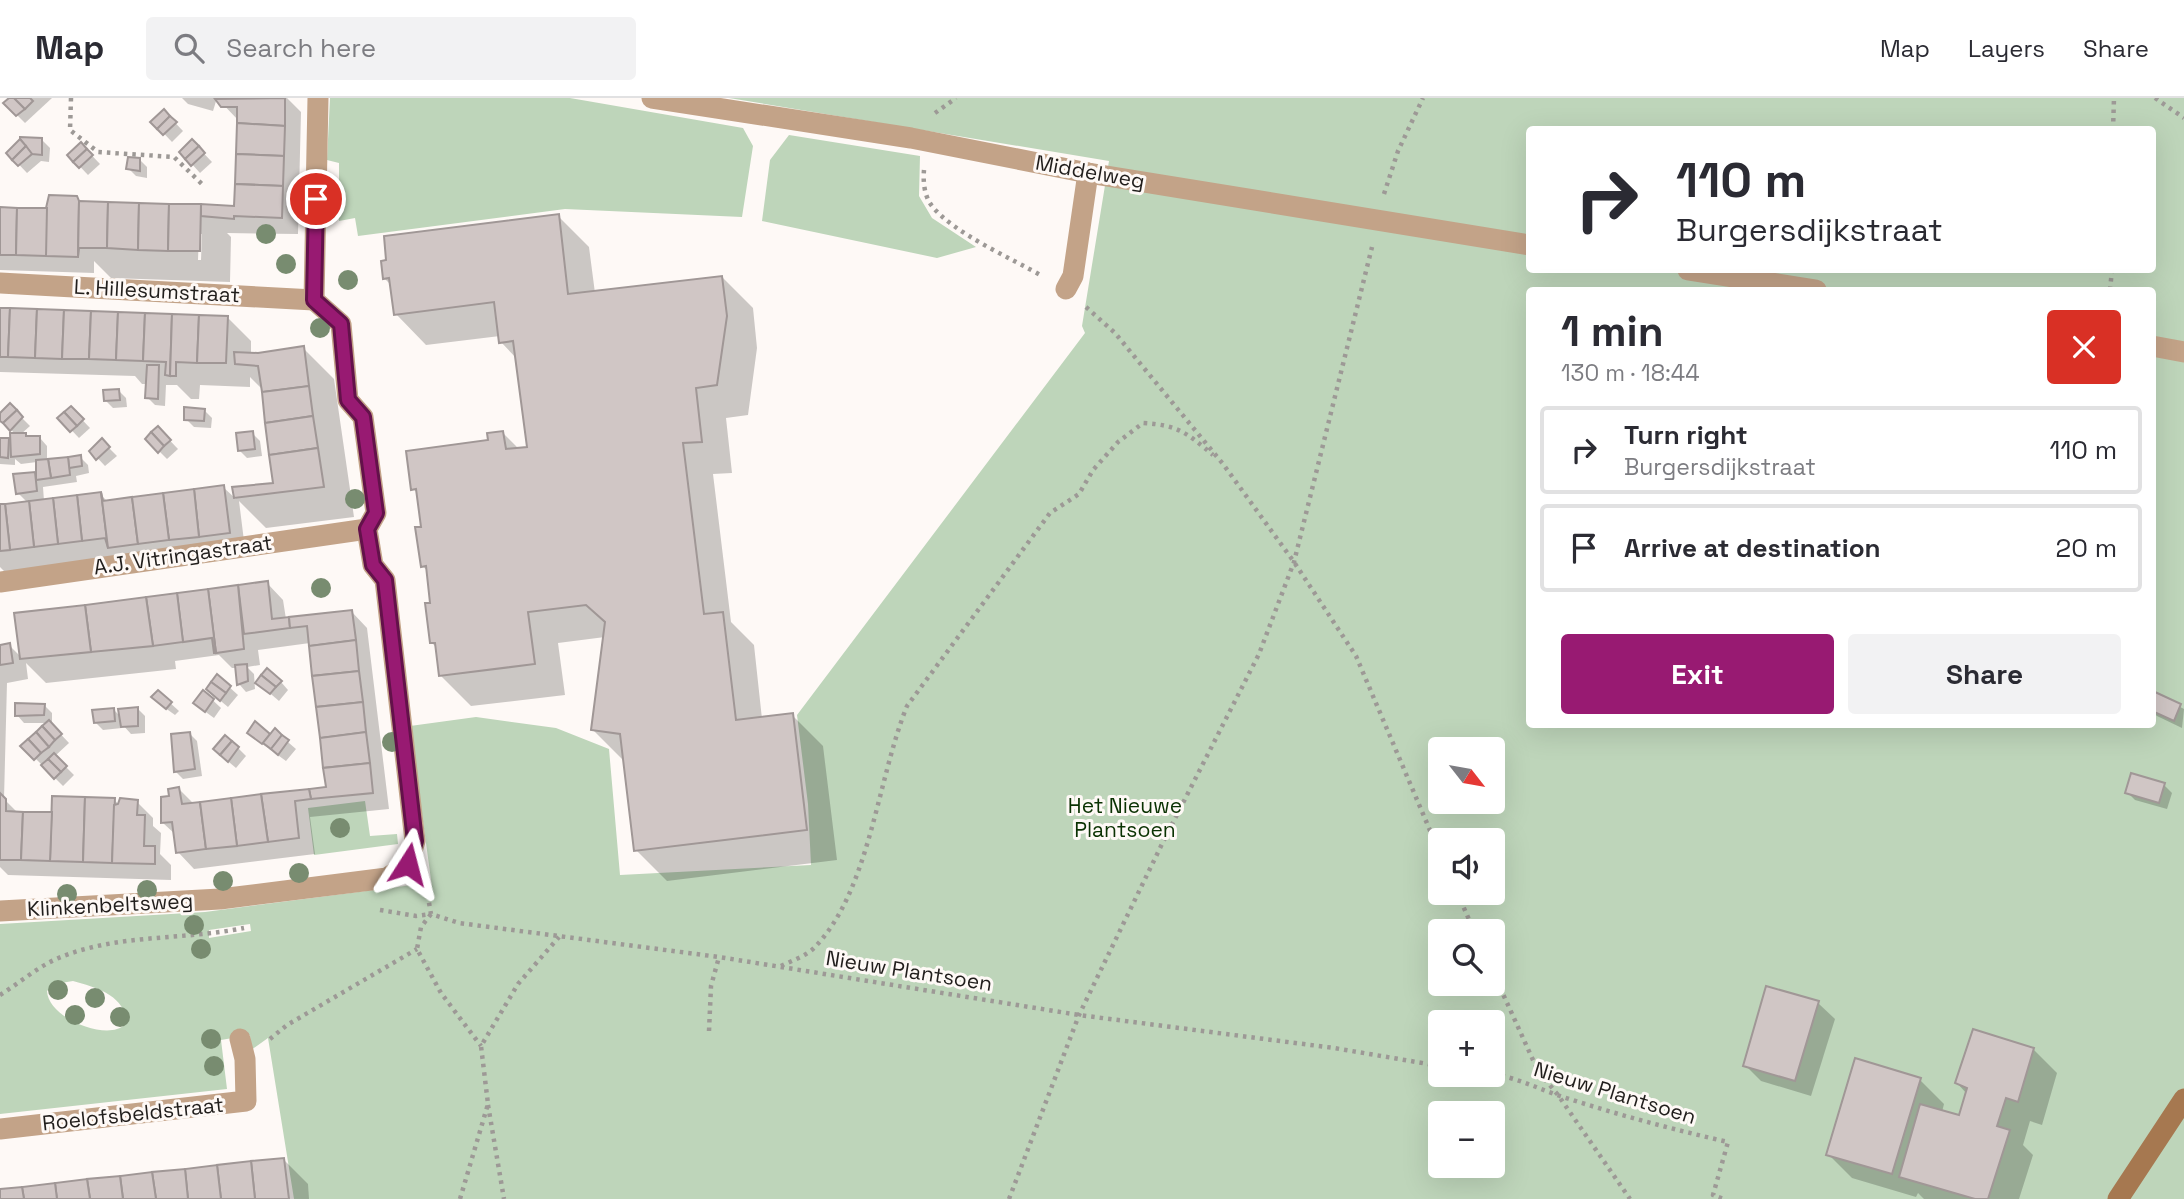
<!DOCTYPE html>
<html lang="en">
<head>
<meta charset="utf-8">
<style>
	body { margin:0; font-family:"Space Grotesk",sans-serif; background:#f2f2f3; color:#2b2b33; height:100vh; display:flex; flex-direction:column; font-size:26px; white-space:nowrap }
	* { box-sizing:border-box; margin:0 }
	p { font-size:23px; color:#7c7c81 }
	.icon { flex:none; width:38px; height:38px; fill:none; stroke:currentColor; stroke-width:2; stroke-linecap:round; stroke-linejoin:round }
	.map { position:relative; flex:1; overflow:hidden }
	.details { position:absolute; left:1526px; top:189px; width:630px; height:441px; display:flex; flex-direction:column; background:#fff; border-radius:7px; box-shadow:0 7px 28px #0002 }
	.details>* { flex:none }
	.hud { position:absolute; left:1526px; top:28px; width:630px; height:147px; border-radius:7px; box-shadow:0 7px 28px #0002; background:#fff; color:#2b2b33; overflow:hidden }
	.needle { width:46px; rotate:121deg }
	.buttons { position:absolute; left:1428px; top:639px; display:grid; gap:14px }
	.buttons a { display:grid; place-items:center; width:77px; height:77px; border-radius:7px; background:#fff; box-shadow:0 7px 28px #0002; font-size:35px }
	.pin { position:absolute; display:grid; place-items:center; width:60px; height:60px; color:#fff; margin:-30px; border:4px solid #fff; border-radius:50%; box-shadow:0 2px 7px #0007 }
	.me { position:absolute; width:77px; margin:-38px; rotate:9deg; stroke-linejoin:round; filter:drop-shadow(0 0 5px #0008) }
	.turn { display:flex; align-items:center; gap:24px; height:147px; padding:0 35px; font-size:32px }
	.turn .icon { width:91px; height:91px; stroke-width:2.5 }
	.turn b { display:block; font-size:49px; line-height:60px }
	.round { display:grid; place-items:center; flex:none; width:74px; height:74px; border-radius:7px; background:#f2f2f3 }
	.summary { display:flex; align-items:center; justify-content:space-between; height:119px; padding:0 35px }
	h1 { font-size:42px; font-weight:600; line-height:52px }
	.primary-button { display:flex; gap:14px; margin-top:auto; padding:14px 35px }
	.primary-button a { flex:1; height:80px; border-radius:7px; background:#981a72; color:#fff; font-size:28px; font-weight:600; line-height:80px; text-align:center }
	.primary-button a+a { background:#f2f2f3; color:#2b2b33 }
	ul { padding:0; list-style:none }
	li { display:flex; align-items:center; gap:21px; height:88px; margin:0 14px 10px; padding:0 21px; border:4px solid #e1e1e2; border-radius:7px }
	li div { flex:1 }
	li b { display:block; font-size:26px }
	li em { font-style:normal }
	header { display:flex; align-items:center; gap:42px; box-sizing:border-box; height:98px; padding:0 35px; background:#fff; border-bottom:2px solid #e1e1e2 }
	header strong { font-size:33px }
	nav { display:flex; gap:38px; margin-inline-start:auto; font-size:24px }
	.search { width:490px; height:63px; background:#f2f2f3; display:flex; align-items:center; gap:18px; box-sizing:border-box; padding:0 24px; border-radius:7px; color:#7c7c81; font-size:26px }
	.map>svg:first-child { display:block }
</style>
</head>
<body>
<header>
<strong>Map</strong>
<div class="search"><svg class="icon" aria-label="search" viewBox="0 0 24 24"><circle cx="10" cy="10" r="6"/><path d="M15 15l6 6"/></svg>Search here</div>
<nav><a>Map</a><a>Layers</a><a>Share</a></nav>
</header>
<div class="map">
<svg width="2184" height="1101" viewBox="0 0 2184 1101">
	<rect width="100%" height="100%" fill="#fef9f6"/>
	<g fill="#bed5ba" fill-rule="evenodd">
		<polygon points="330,0 570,0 743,30 753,48 742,119 565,111 358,138 355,120 339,123 339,65 327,62"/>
		<path d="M729,0H2184V1101H294L268,940L251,952L250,937L221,942L227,991L0,1016V826L205,814L420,786L423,792L432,789L410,628L476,619L556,630L609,651L620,777L811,767L808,706L797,617L1085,235L1082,228L1109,63ZM1530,32H2152V172H1530ZM1530,192H2152V626H1530ZM1440,651H1493V704H1440ZM1440,742H1493V794H1440ZM250,826L251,833L209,840V832ZM1440,833H1493V886H1440ZM73,883C98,890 124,897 127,925C124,927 121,930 117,931C96,938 48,918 47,893L55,886ZM1440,924H1493V976H1440ZM1440,1015H1493V1068H1440Z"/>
		<polygon points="789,37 920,58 919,98 932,120 976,149 937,160 762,123 770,62"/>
		<polygon points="365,703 370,738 397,736 398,746 314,757 308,710"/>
	</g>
	<g fill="#0003" fill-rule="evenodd">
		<polygon points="12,0 52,0 25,25 6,6"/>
		<polygon points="182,0 217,0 213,13 188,6"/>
		<path d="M217,0H287L301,14L298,136L227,135L231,139L230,184L111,180L94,163V175L0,172V111L48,112L81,105L236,109L239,23ZM199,136H202L201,162H198Z"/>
		<polygon points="164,13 183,33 172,44 153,24"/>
		<polygon points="42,42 50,50 49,64 41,63 27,75 8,55"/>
		<polygon points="192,43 212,64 200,75 181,54"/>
		<polygon points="81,46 100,66 88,77 69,57"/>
		<polygon points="139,61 147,69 147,80 136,78 128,70"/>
		<polygon points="558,118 589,149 595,195 722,179 753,210 757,250 748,317 726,320 732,375 713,376 731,524 754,547 762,621 792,617 823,648 837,762 667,783 636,752 624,663 593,632 605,539 558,545 565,597 471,608 440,577 437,550 431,544 432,506 428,473 422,468 423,430 419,396 413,391 503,335 519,351 529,350 517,261 501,244 500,238 426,247 396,216 392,188 384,180"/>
		<polygon points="0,212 227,219 251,243 251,257 303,250 334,281 354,419 266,430 239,403 245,451 10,479 0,469 0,408 28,405 18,395 15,377 38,375 37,364 21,366 15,361 15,367 0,366 0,342 8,342 12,346 16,337 0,320 10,308 30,328 20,337 28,340 40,340 47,348 47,363 80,359 88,367 89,375 76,378 77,384 43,389 44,403 100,396 108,404 223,389 236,401 234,391 275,386 263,292 250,279 250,289 200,287 199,301 191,301 177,287 166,287 165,308 155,307 147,299 148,286 142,286 135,278 0,274"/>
		<polygon points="118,292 126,300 127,309 113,310 105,302"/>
		<polygon points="71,310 90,330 79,340 60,320"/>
		<polygon points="204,312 212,320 211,330 194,329 186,321"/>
		<polygon points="158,330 178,351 167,361 147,341"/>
		<polygon points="252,335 260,343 262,358 247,360 239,352"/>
		<polygon points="102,343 117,358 105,368 91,353"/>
		<polygon points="267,485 283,502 286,521 351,513 367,530 389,711 310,719 315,756 194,771 178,754 176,737 163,725 171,700 179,691 194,706 328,691 310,545 258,552 260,567 247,569 254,576 255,591 246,594 239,586 237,570 232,570 219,557 175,563 176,571 46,585 26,565 28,581 7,585 4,701 18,715 53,716 114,702 120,707 137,704 153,720 153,728 161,735 160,756 171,767 171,782 8,777 0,769 0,549 9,547 21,559 148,500"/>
		<polygon points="217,578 238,597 228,609 216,599"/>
		<polygon points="281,584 288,592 279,603 258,585"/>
		<polygon points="158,594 179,613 175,617 161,607"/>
		<polygon points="204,594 221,610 214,620 203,612"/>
		<polygon points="2155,596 2184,611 2182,630 2157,618 2152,614 2152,603"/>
		<polygon points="44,607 52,615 52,627 69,645 55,658 74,677 63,688 23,648 48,625 24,625 17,617"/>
		<polygon points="137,610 145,618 145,635 131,636 122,626 122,630 103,632 95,624 113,611 122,620"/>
		<polygon points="255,626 271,638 275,633 296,651 286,663 257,642"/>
		<polygon points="1923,626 1955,626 1934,630"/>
		<polygon points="189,635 197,643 202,678 183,681 175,673"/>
		<polygon points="238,650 246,658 236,670 223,659"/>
		<polygon points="2164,687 2172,695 2167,711 2135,702 2127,694"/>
		<polygon points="1767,890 1818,905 1835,921 1811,998 1761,983 1745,967"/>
		<polygon points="2033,951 2057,975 2042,1027 2030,1023 2023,1047 2033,1057 2019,1101 1924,1101 1918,1095 1916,1099 1852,1080 1828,1056 1920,982 1944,1006 1942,1014 1961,1019 1967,996 1957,985"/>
		<polygon points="284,1062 308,1086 309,1101 0,1101 0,1093"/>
	</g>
	<g fill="#d0c6c5" stroke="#a09796" stroke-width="2">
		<polygon points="9,0 14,0 25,11 16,18 3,5"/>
		<polygon points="14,0 30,0 33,3 25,11"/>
		<polygon points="285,0 285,28 237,25 237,9 221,9 215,1"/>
		<polygon points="164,11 170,18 157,31 150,24"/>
		<polygon points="170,18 177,24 163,37 157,31"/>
		<polygon points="237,25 285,28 284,58 236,56"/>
		<polygon points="20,39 42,40 42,57 32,56 20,41"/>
		<polygon points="20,41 26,48 12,62 6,55"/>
		<polygon points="192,41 199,48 185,61 179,54"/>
		<polygon points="81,44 87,51 73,64 67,57"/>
		<polygon points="26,48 32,56 18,68 12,62"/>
		<polygon points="199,48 205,55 191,68 185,61"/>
		<polygon points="87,51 93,57 79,70 73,64"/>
		<polygon points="236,56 284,58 283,88 235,86"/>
		<polygon points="128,59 140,60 140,73 126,71"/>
		<polygon points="235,86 283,88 282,120 234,118 234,121 201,118 201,106 234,108"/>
		<polygon points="49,97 77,98 79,103 78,159 46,158 46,110"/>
		<polygon points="79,103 108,104 107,150 79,150 78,159"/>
		<polygon points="108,104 139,105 138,152 107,150"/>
		<polygon points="139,105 169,106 168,153 138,152"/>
		<polygon points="169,106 201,106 200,153 168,153"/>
		<polygon points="0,109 17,110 16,157 0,157"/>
		<polygon points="17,110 47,110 46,158 16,157"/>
		<polygon points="559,116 568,196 722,178 727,218 717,287 696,290 702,344 683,345 704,516 723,514 736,622 793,615 807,732 634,753 620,636 591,632 605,524 586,507 528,514 535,566 439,578 435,545 430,545 425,505 430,505 426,468 421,469 415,429 421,429 416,391 411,392 406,353 488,342 487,335 503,333 506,351 527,349 513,243 499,245 494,204 394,217 389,180 383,181 381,163 386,162 384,138"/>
		<polygon points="0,210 10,210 8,259 0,259"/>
		<polygon points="10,210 37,211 35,260 8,259"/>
		<polygon points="37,211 64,212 62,261 35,260"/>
		<polygon points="64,212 91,213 89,261 62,261"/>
		<polygon points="91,213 118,214 116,262 89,261"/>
		<polygon points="118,214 145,215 143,263 116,262"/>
		<polygon points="145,215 172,216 170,278 165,277 166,264 143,263"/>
		<polygon points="172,216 199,217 197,265 176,264 176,278 170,278"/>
		<polygon points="199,217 228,218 226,265 197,265"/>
		<polygon points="304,248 309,288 262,294 258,268 235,266 234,254 258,255"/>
		<polygon points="147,267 159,267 158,301 145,300"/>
		<polygon points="309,288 313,318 265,325 262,294"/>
		<polygon points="119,291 120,302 104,303 103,292"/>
		<polygon points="10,305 17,312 3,325 0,323 0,315"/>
		<polygon points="71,308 84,321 77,328 64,314"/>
		<polygon points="184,309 205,311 204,323 184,322"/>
		<polygon points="17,312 23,319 10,333 3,325"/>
		<polygon points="64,314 77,328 70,334 57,320"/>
		<polygon points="313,318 318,350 269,357 265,325"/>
		<polygon points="158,328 171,342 164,348 151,334"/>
		<polygon points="253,333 255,351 238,353 236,335"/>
		<polygon points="151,334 164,348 158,355 145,341"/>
		<polygon points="10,335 26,335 26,338 40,338 40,356 11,359"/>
		<polygon points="0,340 9,340 8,360 0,359"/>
		<polygon points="102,340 110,349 96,362 89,353"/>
		<polygon points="318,350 324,389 234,400 232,389 273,385 269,357"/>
		<polygon points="81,357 82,368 69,370 68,359"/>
		<polygon points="68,359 70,377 51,380 48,361"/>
		<polygon points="48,361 51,380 36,382 36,362"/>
		<polygon points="35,374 37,393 16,396 13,376"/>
		<polygon points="224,387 230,435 199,439 194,391"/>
		<polygon points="194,391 199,439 169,442 163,395"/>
		<polygon points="101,394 108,450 105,440 82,443 77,397"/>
		<polygon points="101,394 103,403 132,399 138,446 108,450"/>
		<polygon points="163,395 169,442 138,446 132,399"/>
		<polygon points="77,397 82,443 58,446 53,400"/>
		<polygon points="53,400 58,446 34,449 29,403"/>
		<polygon points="29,403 34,449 10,452 5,406"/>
		<polygon points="0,406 5,406 10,452 0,453"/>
		<polygon points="268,483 272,521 289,519 290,530 244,536 238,487"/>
		<polygon points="238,487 244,551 216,555 208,491"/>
		<polygon points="208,491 216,555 214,555 212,540 183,544 177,495"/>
		<polygon points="177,495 183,544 153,548 146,499"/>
		<polygon points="146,499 153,548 91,554 85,507"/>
		<polygon points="85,507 91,554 20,561 14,515"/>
		<polygon points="352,512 356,542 309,548 307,528 290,530 289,519"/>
		<polygon points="356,542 359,573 312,578 309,548"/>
		<polygon points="10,545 13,565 0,567 0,547"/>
		<polygon points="247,566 248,583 237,587 235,567"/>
		<polygon points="267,570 282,583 276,589 261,577"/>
		<polygon points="359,573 363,604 316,609 312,578"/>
		<polygon points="217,576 231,588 226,595 211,584"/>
		<polygon points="261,577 276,589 270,596 255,585"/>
		<polygon points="211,584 226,595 220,603 206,591"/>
		<polygon points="158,592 172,604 166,611 151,599"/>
		<polygon points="203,592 214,601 205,614 193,605"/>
		<polygon points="2155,594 2181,606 2174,623 2152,613"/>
		<polygon points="363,604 366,634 320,640 316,609"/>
		<polygon points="15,605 45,606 44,617 15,618"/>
		<polygon points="138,609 138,628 121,629 118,611"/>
		<polygon points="114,610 115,623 94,625 92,612"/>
		<polygon points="49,622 62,636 55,642 42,628"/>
		<polygon points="255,623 270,636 262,646 247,635"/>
		<polygon points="42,628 55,642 49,649 36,634"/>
		<polygon points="275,630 282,637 271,651 263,645"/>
		<polygon points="36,634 49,649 41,655 28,641"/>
		<polygon points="190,634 195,671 174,674 171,636"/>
		<polygon points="366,634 370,665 323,670 320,640"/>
		<polygon points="225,637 232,643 220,657 213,651"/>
		<polygon points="282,637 289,642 278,657 271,651"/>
		<polygon points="28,641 41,655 34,662 20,648"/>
		<polygon points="232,643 239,649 228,664 220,657"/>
		<polygon points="54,655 67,668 61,674 48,661"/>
		<polygon points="48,661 61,674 54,681 41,667"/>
		<polygon points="370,665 373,695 311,701 309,691 326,689 323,670"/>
		<polygon points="2131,675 2165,685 2159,705 2125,695"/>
		<polygon points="179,689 182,706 200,704 206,751 176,755 172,724 161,725 161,699 169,698 168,691"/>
		<polygon points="309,691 311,701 295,703 299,740 268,744 261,696"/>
		<polygon points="0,695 6,701 6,713 23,714 21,762 0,762"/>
		<polygon points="261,696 268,744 237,748 231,700"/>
		<polygon points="52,698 85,699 83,764 50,763"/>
		<polygon points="85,699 115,700 112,765 83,764"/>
		<polygon points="120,700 138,702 137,717 145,717 144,748 155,748 155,766 112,765 114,707 118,706"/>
		<polygon points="231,700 237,748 206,751 200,704"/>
		<polygon points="23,714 52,714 50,763 21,762"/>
		<polygon points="1766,888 1819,903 1795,983 1743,968"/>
		<polygon points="1973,931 2034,950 2018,1004 2006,1000 1997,1028 2010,1032 1988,1101 1975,1101 1899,1079 1920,1006 1959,1017 1967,990 1955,985"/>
		<polygon points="1855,960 1921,980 1892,1076 1826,1057"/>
		<polygon points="284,1060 289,1101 255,1101 251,1063"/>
		<polygon points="251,1063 255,1101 221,1101 217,1067"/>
		<polygon points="217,1067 221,1101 188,1101 185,1071"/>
		<polygon points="185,1071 188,1101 156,1101 152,1074"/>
		<polygon points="152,1074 156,1101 123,1101 120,1078"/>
		<polygon points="120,1078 123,1101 90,1101 87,1081"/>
		<polygon points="87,1081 90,1101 57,1101 55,1085"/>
		<polygon points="55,1085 57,1101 24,1101 22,1089"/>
		<polygon points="22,1089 24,1101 0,1101 0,1091"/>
	</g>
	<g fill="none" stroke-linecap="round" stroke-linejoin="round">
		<g stroke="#9d9996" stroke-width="4.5" stroke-dasharray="3.5 5" stroke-linecap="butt">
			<polyline points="71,0 70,32 98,54 174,59 203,87"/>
			<polyline points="2155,0 2184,20"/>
			<polyline points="935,15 956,0"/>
			<polyline points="2113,32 2114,0"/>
			<path d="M924,72C923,83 924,98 932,108C953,135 1011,160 1042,178"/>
			<polyline points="1384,96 1398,53 1423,0"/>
			<polyline points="2110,192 2112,172"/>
			<polyline points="1086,209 1115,235 1223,366 1294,464 1356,558 1440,756"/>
			<polyline points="426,788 431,816 459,825 719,859 1079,917 1334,950 1440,968"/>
			<polyline points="1457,794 1474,833"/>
			<polyline points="380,812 416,818 431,816"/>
			<polyline points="431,816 421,829 417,851 441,895 481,948"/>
			<path d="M781,868C791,863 806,858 814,850C870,793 877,682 907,608L1050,415L1079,396L1093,372L1118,344L1143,325C1178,327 1187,335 1213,357"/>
			<polyline points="1493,874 1538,973 1558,997 1630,1101"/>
			<path d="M0,897C18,886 35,871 54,862C114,835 180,843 244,830"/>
			<polyline points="709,933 711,888 719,859"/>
			<polyline points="270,941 287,927 417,851"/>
			<path d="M1493,976C1517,980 1537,990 1560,998C1615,1016 1671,1031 1728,1044L1713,1097L1724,1101"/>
			<polyline points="488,1007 504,1101"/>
			<polyline points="460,1101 488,1006 481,948 518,886 559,839"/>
			<polyline points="1009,1101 1079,917 1162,746 1259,556 1294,464 1372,149"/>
		</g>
		<g stroke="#c3a388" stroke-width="21">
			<polyline points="652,0 911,40 1088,75 1530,147"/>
			<polyline points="1688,172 1816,192"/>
			<polyline points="0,185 314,202"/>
			<polyline points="1066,191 1073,178 1088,75"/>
			<polyline points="2152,248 2184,254"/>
			<polyline points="0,484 367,431"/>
			<polyline points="0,813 220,801 387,780 408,766 415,743 385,482 373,467 367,431 376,415 363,319 348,302 341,226 314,202 318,0"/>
			<polyline points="0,1031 246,1003 245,961 240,941"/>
		</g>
		<polyline stroke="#a67850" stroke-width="21" points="2118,1101 2184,1001"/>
	</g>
	<g fill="#788c70">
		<circle cx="266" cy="136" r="10"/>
		<circle cx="286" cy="166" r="10"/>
		<circle cx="348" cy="182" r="10"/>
		<circle cx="320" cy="230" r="10"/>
		<circle cx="355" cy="401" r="10"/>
		<circle cx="321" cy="490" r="10"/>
		<circle cx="392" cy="644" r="10"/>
		<circle cx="340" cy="730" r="10"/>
		<circle cx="299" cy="775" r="10"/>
		<circle cx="223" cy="783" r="10"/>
		<circle cx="147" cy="792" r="10"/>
		<circle cx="67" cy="796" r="10"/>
		<circle cx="194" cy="827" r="10"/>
		<circle cx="201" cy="851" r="10"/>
		<circle cx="58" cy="892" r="10"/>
		<circle cx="95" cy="900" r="10"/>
		<circle cx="75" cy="917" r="10"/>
		<circle cx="120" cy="919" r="10"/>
		<circle cx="211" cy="941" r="10"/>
		<circle cx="214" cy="968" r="10"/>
	</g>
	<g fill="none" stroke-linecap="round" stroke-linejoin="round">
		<defs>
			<polyline id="route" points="316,101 314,202 341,226 348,302 363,319 376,415 367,431 373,467 385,482 415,743 408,766"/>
		</defs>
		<use href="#route" stroke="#63114a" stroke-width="18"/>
		<use href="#route" stroke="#981a72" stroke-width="12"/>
	</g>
	<g text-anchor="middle" stroke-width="6" stroke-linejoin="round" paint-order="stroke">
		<g font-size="21" fill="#211e1c" stroke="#fef9f6">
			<text transform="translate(1090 74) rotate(10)" y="7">Middelweg</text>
			<text transform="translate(157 193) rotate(3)" y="7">L. Hillesumstraat</text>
			<text transform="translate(183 457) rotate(-8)" y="7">A.J. Vitringastraat</text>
			<text transform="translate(110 807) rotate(-3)" y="7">Klinkenbeltsweg</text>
			<text transform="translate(909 873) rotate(9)" y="7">Nieuw Plantsoen</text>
			<text transform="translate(1615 995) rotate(17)" y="7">Nieuw Plantsoen</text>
			<text transform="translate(133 1016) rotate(-6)" y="7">Roelofsbeldstraat</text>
		</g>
		<g font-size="21" fill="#0a3202" stroke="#fef9f6">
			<text x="1125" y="715">Het Nieuwe<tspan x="1125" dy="24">Plantsoen</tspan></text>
		</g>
	</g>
</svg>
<div class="buttons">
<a><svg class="needle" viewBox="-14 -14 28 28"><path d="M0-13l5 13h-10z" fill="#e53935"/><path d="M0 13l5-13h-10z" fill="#7c7c81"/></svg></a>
<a><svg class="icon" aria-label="sound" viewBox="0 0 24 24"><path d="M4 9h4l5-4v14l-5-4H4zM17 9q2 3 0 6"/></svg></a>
<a><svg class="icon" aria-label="search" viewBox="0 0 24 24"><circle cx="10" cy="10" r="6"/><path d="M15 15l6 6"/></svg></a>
<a>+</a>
<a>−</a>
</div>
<div class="pin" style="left:316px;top:101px;background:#d93025"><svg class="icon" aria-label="arrive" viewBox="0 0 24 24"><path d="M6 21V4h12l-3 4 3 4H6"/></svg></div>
<svg class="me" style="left:408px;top:766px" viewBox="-20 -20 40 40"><path d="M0-17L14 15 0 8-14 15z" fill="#981a72" stroke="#fff" stroke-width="4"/></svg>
<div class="hud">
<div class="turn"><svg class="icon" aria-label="right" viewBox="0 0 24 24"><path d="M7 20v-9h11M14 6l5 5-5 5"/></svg><div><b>110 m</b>Burgersdijkstraat</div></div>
</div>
<section class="details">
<div class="summary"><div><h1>1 min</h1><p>130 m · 18:44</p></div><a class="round" style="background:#d93025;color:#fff"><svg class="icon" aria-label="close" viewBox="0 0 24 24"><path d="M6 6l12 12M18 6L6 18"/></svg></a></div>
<ul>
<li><svg class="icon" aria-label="right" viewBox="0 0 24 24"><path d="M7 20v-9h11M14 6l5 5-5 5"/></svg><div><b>Turn right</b><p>Burgersdijkstraat</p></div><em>110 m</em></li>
<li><svg class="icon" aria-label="arrive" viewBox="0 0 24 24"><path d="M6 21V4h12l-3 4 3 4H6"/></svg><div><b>Arrive at destination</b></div><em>20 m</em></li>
</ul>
<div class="primary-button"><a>Exit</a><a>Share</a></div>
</section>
</div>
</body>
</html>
